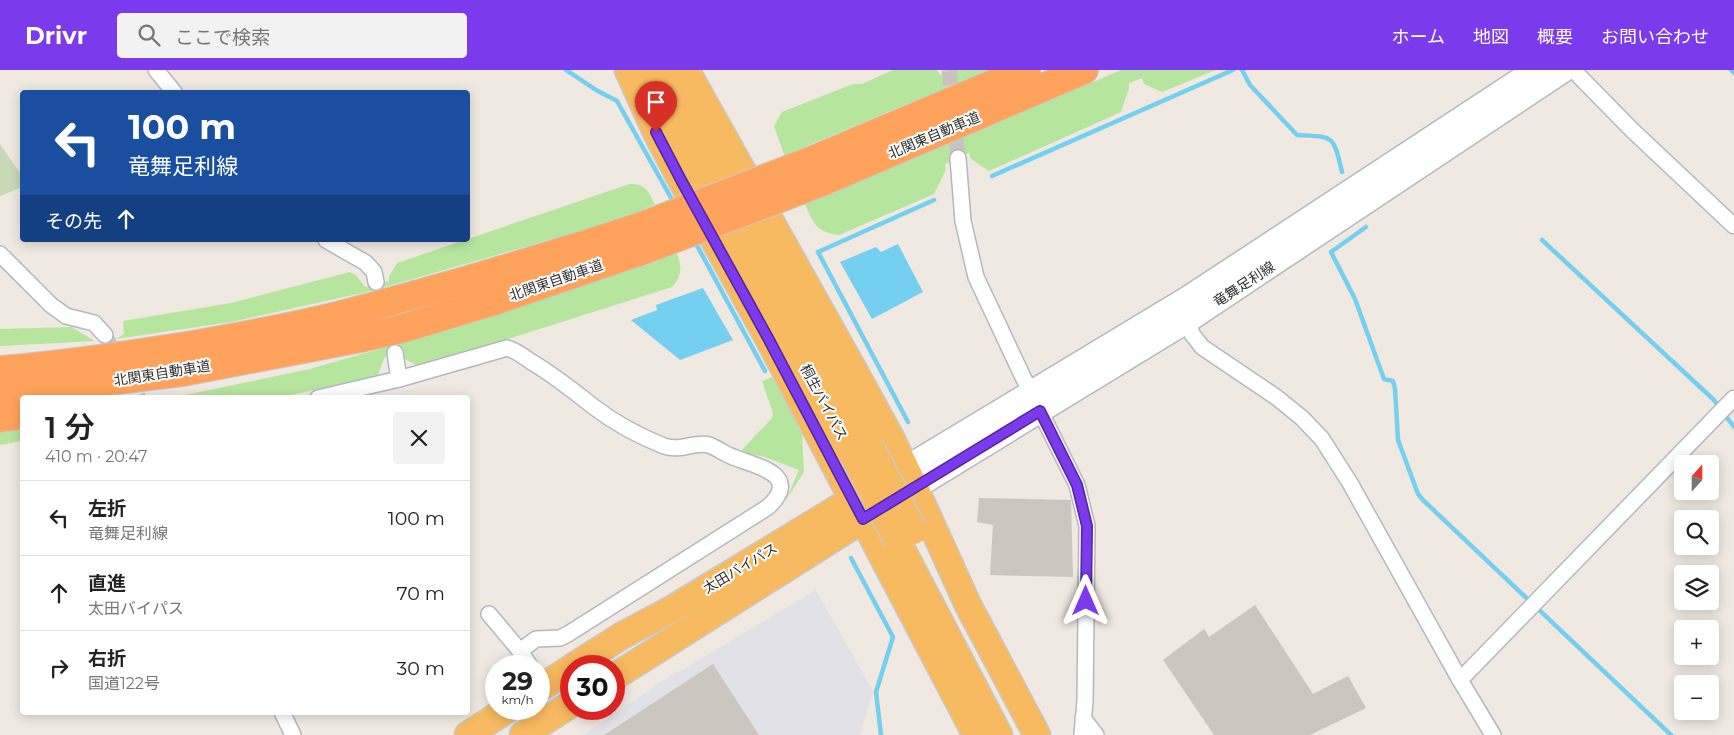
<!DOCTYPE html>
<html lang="ja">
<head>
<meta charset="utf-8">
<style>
	body { margin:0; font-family:Montserrat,"Noto Sans JP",sans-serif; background:#f2f2f2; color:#222; height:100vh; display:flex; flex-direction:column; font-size:19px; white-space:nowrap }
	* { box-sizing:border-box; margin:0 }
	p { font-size:16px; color:#767676 }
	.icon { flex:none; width:28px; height:28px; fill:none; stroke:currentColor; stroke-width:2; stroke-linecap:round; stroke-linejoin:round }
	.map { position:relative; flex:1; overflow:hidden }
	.sheet { position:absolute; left:20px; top:325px; width:450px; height:320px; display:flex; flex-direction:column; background:#fff; border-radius:5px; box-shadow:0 2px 12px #0003 }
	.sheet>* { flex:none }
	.guide { position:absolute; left:20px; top:20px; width:450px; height:152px; border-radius:5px; box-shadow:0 2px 12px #0003; background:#1a4fa0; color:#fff; overflow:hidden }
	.needle { width:32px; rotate:21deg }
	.tools { position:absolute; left:1674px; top:385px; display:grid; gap:10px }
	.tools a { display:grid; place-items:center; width:45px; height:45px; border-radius:5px; background:#fff; box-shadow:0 2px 12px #0003; font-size:25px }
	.speed { position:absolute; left:485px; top:585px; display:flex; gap:10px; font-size:25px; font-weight:700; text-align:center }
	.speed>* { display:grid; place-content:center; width:65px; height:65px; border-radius:50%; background:#fff; box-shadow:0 2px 12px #0003; line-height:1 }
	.speed small { font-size:12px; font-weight:400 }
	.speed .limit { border:8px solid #d22; background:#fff; color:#111 }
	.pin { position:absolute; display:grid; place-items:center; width:42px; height:42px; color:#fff; margin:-51px -21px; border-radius:50% 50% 50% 0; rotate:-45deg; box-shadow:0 0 5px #0007 }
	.pin .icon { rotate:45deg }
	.me { position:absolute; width:55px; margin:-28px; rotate:0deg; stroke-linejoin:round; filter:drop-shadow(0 0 4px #0008) }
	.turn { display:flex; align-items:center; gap:18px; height:105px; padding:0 25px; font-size:22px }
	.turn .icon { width:65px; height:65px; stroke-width:2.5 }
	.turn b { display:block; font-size:35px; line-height:42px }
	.then { display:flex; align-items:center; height:48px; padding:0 25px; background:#0003; gap:10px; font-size:19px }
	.round { display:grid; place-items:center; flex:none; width:52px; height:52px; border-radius:5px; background:#f2f2f2 }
	.overview { display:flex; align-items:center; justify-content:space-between; height:85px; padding:0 25px }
	h1 { font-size:30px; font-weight:600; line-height:38px }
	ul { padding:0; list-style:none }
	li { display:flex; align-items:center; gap:15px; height:75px; padding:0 25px; border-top:1px solid #e0e0e0 }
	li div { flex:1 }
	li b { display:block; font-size:19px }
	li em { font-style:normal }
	header { display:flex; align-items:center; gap:30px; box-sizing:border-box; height:70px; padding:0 25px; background:#7c3aed; color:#fff }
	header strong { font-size:24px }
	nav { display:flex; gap:28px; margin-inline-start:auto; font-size:18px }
	.search { width:350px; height:45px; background:#f2f2f2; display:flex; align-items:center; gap:12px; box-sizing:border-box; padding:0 18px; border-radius:5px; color:#767676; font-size:19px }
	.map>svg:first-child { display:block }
</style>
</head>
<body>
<header>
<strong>Drivr</strong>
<div class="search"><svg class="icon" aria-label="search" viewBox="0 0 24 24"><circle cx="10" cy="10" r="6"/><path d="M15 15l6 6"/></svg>ここで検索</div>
<nav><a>ホーム</a><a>地図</a><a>概要</a><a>お問い合わせ</a></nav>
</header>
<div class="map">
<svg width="1734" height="665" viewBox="0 0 1734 665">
	<rect width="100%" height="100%" fill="#efe9e1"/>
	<polygon fill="#e3e1e8" points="816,520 873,621 860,665 583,665 677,601 679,602"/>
	<g fill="#b6e59e">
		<polygon points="893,0 937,0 940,5 951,0 988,0 802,78 803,82 785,87 774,56 782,42 853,14 862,14"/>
		<path d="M1121,0H1216L1162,22L1144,14L1142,8L1129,13V18L1121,42L989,101L971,89L969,83L945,94L946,100L934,124L839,165C816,163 812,151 804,131L821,123L824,127Z"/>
		<path d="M630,114C646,114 648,121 655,134L640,141L559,167L371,221L231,252L116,269L124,264L123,251L231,233L350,202L356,205L365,217L389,211V207L397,193Z"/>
		<path d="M675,180C682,193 683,206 672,217L420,297L403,288L401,281L386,285L377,306L277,328H171L310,299L400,273L659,191L657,185Z"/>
		<polygon points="71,257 95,271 0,276 0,259"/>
		<polygon points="772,307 802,363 804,402 786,430 799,400 765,387 740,382 772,348 773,343 762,311"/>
		<polygon points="22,354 22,371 0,375 0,358"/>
	</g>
	<polygon fill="#c8d9b8" points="0,74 22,106 22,117 0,126"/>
	<g fill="#75cff0">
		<polygon points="898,174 923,222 872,249 840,192 876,177 881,182"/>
		<polygon points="703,218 733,270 680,290 631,250 657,240 656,235"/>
	</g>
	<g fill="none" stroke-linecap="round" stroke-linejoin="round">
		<g stroke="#75cff0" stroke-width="4.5">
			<polyline points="566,0 596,20 617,31 675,135"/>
			<path d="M1242,0L1250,15L1297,65C1334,67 1333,64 1342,102"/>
			<polyline points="1731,0 1734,3"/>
			<polyline points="992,106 1233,0"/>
			<polyline points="1366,157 1331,182 1355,229 1384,309 1393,311 1395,319 1398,370 1418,424 1423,430 1671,665"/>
			<polyline points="694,170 765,301"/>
			<polyline points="1542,170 1714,330 1734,357"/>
			<polyline points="908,352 818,182 934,130"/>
			<polyline points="851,488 893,567 876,622 881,665"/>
		</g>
	</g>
	<g fill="#cbc7bf">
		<polygon points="979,428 1071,430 1073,507 990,505 993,455 977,452"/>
		<polygon points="1255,535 1313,624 1348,606 1366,638 1310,665 1214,665 1163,590 1204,559 1209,567"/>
		<polygon points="713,594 759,665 604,665"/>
	</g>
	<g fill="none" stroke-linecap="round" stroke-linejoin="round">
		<g stroke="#c8c4bd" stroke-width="15" stroke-dasharray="15 8" stroke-linecap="butt">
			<polyline points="949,0 958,88"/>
			<polyline points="105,265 139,328"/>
		</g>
		<defs>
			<g id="minor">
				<polyline points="156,0 174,22"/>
				<polyline points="1579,6 1632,60 1734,156"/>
				<polyline points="958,88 963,151 976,207 1022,305 1077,415 1087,456 1085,631 1082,665"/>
				<polyline points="326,170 366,193 374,202 376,212"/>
				<polyline points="0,184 51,235 66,246 94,253 105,265"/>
				<polyline points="1187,244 1192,264 1202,277 1276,327 1302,348 1322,369 1350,413 1460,610 1493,665"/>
				<polyline points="395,283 399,309"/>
				<path d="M318,328L399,309L507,278C515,280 523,286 530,291C554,305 572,320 594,337C616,354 639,366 664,376C682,382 694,371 709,375C717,378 725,384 733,387C755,396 803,404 768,437L568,564L560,568L536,569L520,581"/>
				<polyline points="489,544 520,581 530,596"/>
				<polyline points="1460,610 1734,328"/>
				<polyline points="282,642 293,665"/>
				<polyline points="1083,648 1096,665"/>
			</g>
			<g id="secondary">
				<polyline points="905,398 1187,228 1534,0"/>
				<polyline points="915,418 1188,251 1565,0"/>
			</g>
			<g id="trunk">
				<polyline points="628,0 656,62 681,110 768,268 976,665"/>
				<polyline points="668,0 870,375"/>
				<polyline points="686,0 856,304 891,368 915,418 968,535 1037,665"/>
				<polyline points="648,5 853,385"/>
				<polyline points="897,470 999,665"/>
				<polyline points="574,596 623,565 672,539 868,420"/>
				<polyline points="614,607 878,440"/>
				<polyline points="539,619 571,598"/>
				<polyline points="468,665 508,639"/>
				<polyline points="523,665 571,634"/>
			</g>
			<g id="motorway">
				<polyline points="813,90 1026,0"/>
				<polyline points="822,112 1084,0"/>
				<path d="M0,300C64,295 128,285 192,275C243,266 294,257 344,244C444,218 544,188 642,156"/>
				<polyline points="0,324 183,302 361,268 404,258 497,230 647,179"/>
				<polyline points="0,348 22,345"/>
			</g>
		</defs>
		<use href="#minor" stroke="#b4b7c1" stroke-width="18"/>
		<use href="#secondary" stroke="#b4b7c1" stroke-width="25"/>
		<use href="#trunk" stroke="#c9c9c9" stroke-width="29"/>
		<use href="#motorway" stroke="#c9c9c9" stroke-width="30"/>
		<use href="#minor" stroke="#fff" stroke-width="15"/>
		<use href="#secondary" stroke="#fff" stroke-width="22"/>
		<use href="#trunk" stroke="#f8ba60" stroke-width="26"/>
		<use href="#motorway" stroke="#ffa35c" stroke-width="28"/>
		<defs>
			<g id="trunk-bridge">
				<polyline points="870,375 914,461"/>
				<polyline points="853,385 897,470"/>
			</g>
			<g id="motorway-bridge">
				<polyline points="642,156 813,90"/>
				<polyline points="647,179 822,112"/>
			</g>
		</defs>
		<use href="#trunk-bridge" stroke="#c9c9c9" stroke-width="29" stroke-linecap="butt"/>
		<use href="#motorway-bridge" stroke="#c9c9c9" stroke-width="30" stroke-linecap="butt"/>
		<use href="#trunk-bridge" stroke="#f8ba60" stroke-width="26"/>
		<use href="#motorway-bridge" stroke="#ffa35c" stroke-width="28"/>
	</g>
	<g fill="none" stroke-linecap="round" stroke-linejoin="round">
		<defs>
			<polyline id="route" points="656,62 681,110 768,268 863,449 1040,341 1077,415 1087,456 1086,531"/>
		</defs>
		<use href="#route" stroke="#51269a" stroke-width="12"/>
		<use href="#route" stroke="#7c3aed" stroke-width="9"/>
	</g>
	<g text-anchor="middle" stroke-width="4" stroke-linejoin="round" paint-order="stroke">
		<g font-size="14" fill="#2e2e2e" stroke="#fff">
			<text transform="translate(934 65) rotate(-23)" y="5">北関東自動車道</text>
			<text transform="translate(556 210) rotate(-19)" y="5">北関東自動車道</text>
			<text transform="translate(1244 214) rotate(-33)" y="5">竜舞足利線</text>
			<text transform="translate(162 303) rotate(-9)" y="5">北関東自動車道</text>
			<text transform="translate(824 332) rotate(62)" y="5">桐生バイパス</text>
			<text transform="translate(740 498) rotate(-31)" y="5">太田バイパス</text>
		</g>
	</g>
</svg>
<div class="tools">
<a><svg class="needle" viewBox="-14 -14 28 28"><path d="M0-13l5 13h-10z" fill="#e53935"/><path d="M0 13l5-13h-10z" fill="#767676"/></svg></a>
<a><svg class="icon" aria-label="search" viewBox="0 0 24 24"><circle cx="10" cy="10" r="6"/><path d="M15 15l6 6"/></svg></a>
<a><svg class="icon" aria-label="layers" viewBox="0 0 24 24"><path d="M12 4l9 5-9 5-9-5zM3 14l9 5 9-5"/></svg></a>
<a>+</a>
<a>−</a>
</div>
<div class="speed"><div>29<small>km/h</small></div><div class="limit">30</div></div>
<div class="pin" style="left:656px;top:62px;background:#d93025"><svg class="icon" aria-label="arrive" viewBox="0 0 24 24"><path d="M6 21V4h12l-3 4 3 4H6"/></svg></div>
<svg class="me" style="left:1086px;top:531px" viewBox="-20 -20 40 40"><path d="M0-17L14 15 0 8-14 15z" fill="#7c3aed" stroke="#fff" stroke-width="4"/></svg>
<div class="guide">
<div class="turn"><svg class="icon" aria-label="left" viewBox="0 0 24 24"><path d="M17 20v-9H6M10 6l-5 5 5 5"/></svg><div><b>100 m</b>竜舞足利線</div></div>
<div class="then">その先<svg class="icon" aria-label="ahead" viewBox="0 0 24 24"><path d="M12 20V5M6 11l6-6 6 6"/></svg></div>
</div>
<section class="sheet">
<div class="overview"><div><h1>1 分</h1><p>410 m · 20:47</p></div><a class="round"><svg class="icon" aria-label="close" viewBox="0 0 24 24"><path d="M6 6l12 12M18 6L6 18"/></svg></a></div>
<ul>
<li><svg class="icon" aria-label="left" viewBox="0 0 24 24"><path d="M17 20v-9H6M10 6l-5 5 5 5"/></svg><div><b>左折</b><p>竜舞足利線</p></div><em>100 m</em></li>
<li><svg class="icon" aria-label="ahead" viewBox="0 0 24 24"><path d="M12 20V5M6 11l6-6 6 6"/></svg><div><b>直進</b><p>太田バイパス</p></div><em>70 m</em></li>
<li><svg class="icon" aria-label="right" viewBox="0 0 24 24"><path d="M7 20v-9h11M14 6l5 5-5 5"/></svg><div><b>右折</b><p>国道122号</p></div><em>30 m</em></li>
</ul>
</section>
</div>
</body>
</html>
